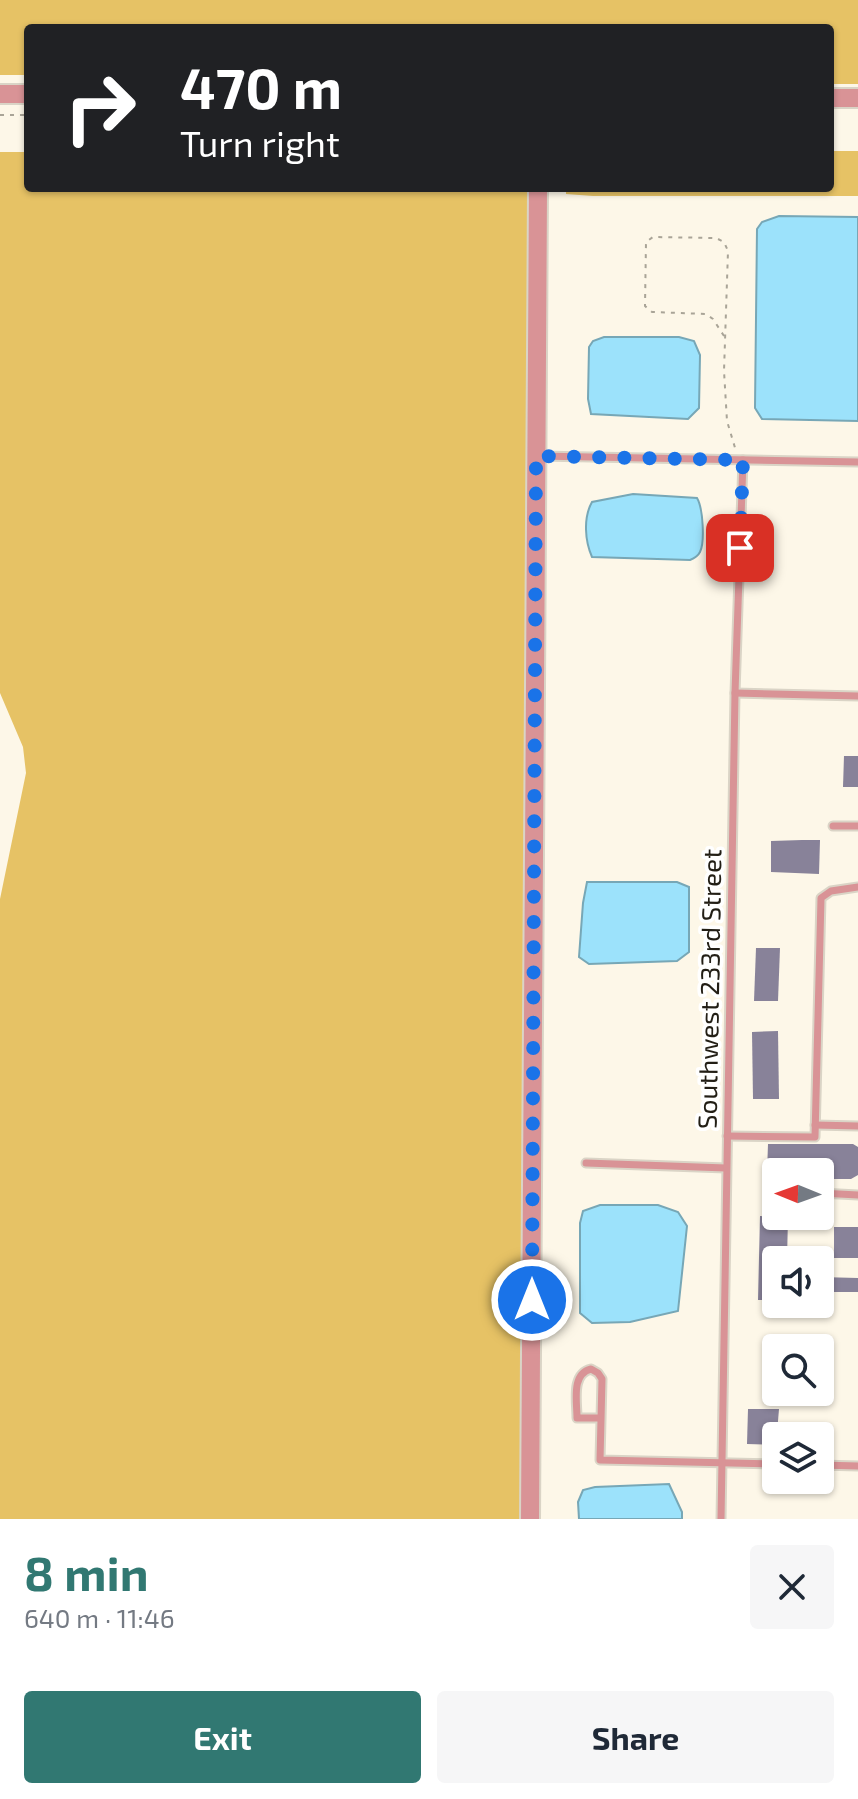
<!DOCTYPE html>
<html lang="en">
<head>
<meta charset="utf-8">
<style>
	body { margin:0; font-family:"Exo 2",sans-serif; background:#f6f6f7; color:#1f2937; height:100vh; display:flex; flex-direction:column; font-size:30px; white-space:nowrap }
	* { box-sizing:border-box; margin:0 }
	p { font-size:26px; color:#747a83 }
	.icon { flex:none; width:44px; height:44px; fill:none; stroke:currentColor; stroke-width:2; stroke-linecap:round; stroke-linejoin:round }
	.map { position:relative; height:1519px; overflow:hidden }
	.sheet { display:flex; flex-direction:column; background:#fff; flex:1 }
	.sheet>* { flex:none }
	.banner { position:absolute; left:24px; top:24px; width:810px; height:168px; border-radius:8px; box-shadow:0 2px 6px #0004; background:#202124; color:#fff; overflow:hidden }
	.needle { width:52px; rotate:271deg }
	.buttons { position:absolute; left:762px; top:1158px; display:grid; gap:16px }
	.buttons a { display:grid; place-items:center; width:72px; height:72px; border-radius:8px; background:#fff; box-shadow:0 2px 6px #0004; font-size:40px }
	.pin { position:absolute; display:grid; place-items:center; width:68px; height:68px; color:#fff; margin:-34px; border-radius:16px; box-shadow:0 4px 12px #0006 }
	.me { position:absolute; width:88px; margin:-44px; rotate:0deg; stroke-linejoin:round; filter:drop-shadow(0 0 6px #0008) }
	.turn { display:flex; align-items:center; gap:28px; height:168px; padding:0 24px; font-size:36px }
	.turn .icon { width:104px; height:104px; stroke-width:2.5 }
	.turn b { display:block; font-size:56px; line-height:68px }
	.round { display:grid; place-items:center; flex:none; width:84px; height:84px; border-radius:8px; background:#f6f6f7 }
	.head { display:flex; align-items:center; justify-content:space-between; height:136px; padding:0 24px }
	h1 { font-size:48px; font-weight:700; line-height:60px; color:#317872 }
	.primary-button { display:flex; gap:16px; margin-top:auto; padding:16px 24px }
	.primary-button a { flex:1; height:92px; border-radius:8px; background:#317872; color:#fff; font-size:32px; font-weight:700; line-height:92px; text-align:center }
	.primary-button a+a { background:#f6f6f7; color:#1f2937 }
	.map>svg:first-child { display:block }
</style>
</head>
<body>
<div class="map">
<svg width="858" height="1519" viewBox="0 0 858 1519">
	<rect width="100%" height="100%" fill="#fdf7e8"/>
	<g fill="#e6c265">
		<polygon points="0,0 858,0 858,84 830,84 830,28 28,28 28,75 0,75"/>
		<polygon points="830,151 858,151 858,196 593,196 566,194 566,188 830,188"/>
		<polygon points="0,152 28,152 28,188 531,188 523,1519 0,1519 0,899 26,773 23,747 0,693"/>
	</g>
	<g fill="#9ce2fb" stroke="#77a7b6" stroke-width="2">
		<polygon points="779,216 858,217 858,421 762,419 755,408 757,229 762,222"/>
		<polygon points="604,337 679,337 694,341 700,355 699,408 688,419 591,414 588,399 589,347 593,341"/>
		<path d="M633,494L697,498C703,508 705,542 700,552C698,556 695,558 690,560L592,557C585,541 583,518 592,502Z"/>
		<polygon points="587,882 677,882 689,887 689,952 677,961 589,964 579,957 583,903"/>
		<polygon points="600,1205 658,1205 678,1212 687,1226 678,1311 630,1322 592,1323 580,1313 580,1223 583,1211"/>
		<polygon points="669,1484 682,1512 682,1519 579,1519 578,1502 583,1490 595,1487"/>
	</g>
	<g fill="#888299">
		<polygon points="844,756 858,756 858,787 843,787"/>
		<polygon points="802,840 820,840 819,874 771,872 771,841"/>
		<polygon points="756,948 780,948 778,1001 754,1001"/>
		<polygon points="778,1031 779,1099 753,1099 752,1032"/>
		<polygon points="768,1144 853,1144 858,1147 858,1175 851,1179 820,1179 820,1172 767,1172"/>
		<polygon points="760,1216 788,1217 787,1260 776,1260 776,1300 758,1300"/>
		<rect x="834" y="1227" width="24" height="31"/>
		<polygon points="820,1277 858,1278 858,1292 832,1292 832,1304 820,1304"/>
		<polygon points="748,1409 779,1409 776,1445 747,1444"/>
	</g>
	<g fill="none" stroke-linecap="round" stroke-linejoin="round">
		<defs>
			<g id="service">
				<polyline points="538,456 858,462"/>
				<polyline points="735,693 858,696"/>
				<polyline points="833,826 858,826"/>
				<polyline points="815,1125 858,1126"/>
				<polyline points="727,1136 815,1137 821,898 831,891 858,887"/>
				<polyline points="586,1163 726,1168"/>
				<polyline points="820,1193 858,1195"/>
				<path d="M601,1418H577C577,1401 571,1374 591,1369L598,1373L602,1379L600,1460L776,1464"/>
				<polyline points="820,1465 858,1466"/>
				<polyline points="721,1519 735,693 743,460"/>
			</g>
			<g id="tertiary">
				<polyline points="0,94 28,94"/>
				<polyline points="830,98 858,98"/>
				<polyline points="530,1519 538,188"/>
			</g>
		</defs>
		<use href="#service" stroke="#dad4c6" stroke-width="11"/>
		<use href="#tertiary" stroke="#dad4c6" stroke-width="22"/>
		<g stroke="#a9a497" stroke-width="2" stroke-dasharray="4 6" stroke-linecap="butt">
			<polyline points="0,115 28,115"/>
			<polyline points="724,336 713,319 706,314 652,312 645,306 646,242 653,237 716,238 724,242 728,251 724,371 727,421 736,451"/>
		</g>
		<use href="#service" stroke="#d99396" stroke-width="7"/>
		<use href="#tertiary" stroke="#d99396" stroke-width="18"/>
	</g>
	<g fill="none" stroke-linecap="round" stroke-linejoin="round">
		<polyline stroke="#1a73e8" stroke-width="14" stroke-dasharray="0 25.2" points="532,1300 536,456 743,460 740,548"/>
	</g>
	<g text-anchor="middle" stroke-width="7" stroke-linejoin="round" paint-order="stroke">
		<g font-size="26" fill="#221e15" stroke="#fff">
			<text transform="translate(710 989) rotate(-89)" y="9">Southwest 233rd Street</text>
		</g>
	</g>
</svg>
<div class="buttons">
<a><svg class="needle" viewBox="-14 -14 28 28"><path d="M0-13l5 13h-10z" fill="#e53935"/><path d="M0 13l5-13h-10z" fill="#747a83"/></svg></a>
<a><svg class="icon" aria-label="sound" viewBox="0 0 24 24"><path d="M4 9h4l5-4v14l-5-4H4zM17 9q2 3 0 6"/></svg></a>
<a><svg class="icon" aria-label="search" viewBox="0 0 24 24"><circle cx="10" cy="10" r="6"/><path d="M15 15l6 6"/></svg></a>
<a><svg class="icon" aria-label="layers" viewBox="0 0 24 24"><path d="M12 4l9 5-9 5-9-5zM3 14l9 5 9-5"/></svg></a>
</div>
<div class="pin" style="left:740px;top:548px;background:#d93025"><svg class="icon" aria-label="arrive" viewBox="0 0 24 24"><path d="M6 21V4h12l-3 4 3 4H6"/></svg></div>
<svg class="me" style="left:532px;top:1300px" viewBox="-20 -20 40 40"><circle r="17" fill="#1a73e8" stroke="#fff" stroke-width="3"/><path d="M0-11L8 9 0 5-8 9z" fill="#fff"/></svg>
<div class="banner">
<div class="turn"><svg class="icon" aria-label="right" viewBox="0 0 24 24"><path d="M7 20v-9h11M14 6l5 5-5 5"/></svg><div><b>470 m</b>Turn right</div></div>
</div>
</div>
<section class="sheet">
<div class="head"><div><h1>8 min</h1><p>640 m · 11:46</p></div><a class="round"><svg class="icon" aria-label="close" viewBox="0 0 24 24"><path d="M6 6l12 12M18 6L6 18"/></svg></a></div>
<div class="primary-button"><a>Exit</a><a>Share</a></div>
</section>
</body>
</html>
